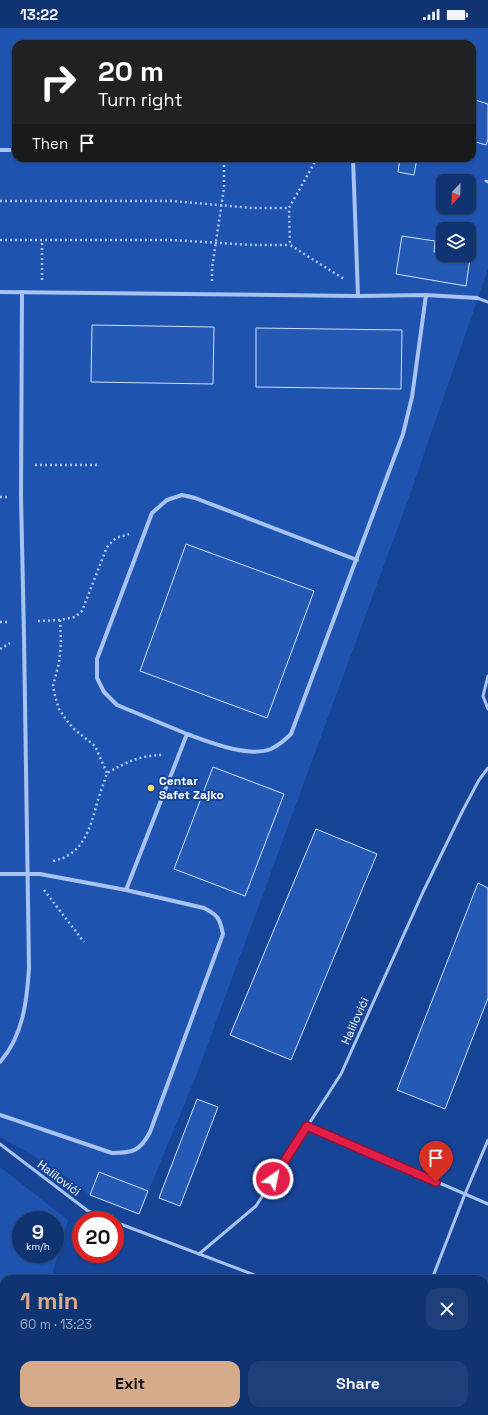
<!DOCTYPE html>
<html lang="en">
<head>
<meta charset="utf-8">
<style>
	body { margin:0; font-family:"Space Grotesk",sans-serif; background:#1e3f79; color:#f1f3f6; height:100vh; display:flex; flex-direction:column; font-size:15px; white-space:nowrap }
	* { box-sizing:border-box; margin:0 }
	p { font-size:13px; color:#9caac3 }
	.icon { flex:none; width:22px; height:22px; fill:none; stroke:currentColor; stroke-width:2; stroke-linecap:round; stroke-linejoin:round }
	.map { position:relative; flex:1; overflow:hidden }
	.drawer { position:absolute; left:0px; top:1247px; width:488px; height:140px; display:flex; flex-direction:column; background:#103371; border-radius:12px 12px 0 0; box-shadow:0 1px 3px #0004,0 0 0 1px #304e84 }
	.drawer>* { flex:none }
	.guide { position:absolute; left:12px; top:12px; width:464px; height:122px; border-radius:12px; box-shadow:0 1px 3px #0004,0 0 0 1px #304e84; background:#202124; color:#fff; overflow:hidden }
	.needle { width:26px; rotate:202deg }
	.tools { position:absolute; left:436px; top:146px; display:grid; gap:8px }
	.tools a { display:grid; place-items:center; width:40px; height:40px; border-radius:8px; background:#103371; box-shadow:0 1px 3px #0004,0 0 0 1px #304e84; font-size:20px }
	.speed { position:absolute; left:12px; top:1183px; display:flex; gap:8px; font-size:20px; font-weight:700; text-align:center }
	.speed>* { display:grid; place-content:center; width:52px; height:52px; border-radius:50%; background:#103371; box-shadow:0 1px 3px #0004,0 0 0 1px #304e84; line-height:1 }
	.speed small { font-size:10px; font-weight:400 }
	.speed .limit { border:6px solid #d22; background:#fff; color:#111 }
	.pin { position:absolute; display:grid; place-items:center; width:34px; height:34px; color:#fff; margin:-41px -17px; border-radius:50% 50% 50% 0; rotate:-45deg; box-shadow:0 0 4px #0007 }
	.pin .icon { rotate:45deg }
	.me { position:absolute; width:44px; margin:-22px; rotate:33deg; stroke-linejoin:round; filter:drop-shadow(0 0 3px #0008) }
	.turn { display:flex; align-items:center; gap:14px; height:84px; padding:0 20px; font-size:18px }
	.turn .icon { width:52px; height:52px; stroke-width:2.5 }
	.turn b { display:block; font-size:28px; line-height:34px }
	.then { display:flex; align-items:center; height:38px; padding:0 20px; background:#0003; gap:8px; font-size:15px }
	.round { display:grid; place-items:center; flex:none; width:42px; height:42px; border-radius:12px; background:#1e3f79 }
	.headline { display:flex; align-items:center; justify-content:space-between; height:68px; padding:0 20px }
	h1 { font-size:24px; font-weight:800; line-height:30px; color:#d6ab8b }
	.action { display:flex; gap:8px; margin-top:auto; padding:8px 20px }
	.action a { flex:1; height:46px; border-radius:12px; background:#d6ab8b; color:#111; font-size:16px; font-weight:800; line-height:46px; text-align:center }
	.action a+a { background:#1e3f79; color:#f1f3f6 }
	.status { display:flex; justify-content:space-between; align-items:center; height:28px; padding:0 20px; background:#103371; direction:ltr }
	.status svg { height:11px; fill:currentColor }
	.map>svg:first-child { display:block }
</style>
</head>
<body>
<div class="status"><b>13:22</b><svg viewBox="0 0 49 12"><path d="M0 12V9h3v3zM5 12V6h3v6zM10 12V3h3v9zM15 12V0h3v12zM26 1h20v11H26zM47 4h2v5h-2z"/></svg></div>
<div class="map">
<svg width="488" height="1387" viewBox="0 0 488 1387">
	<rect width="100%" height="100%" fill="#164497"/>
	<g fill="#1e54b0" fill-rule="evenodd">
		<path d="M0,0H488V241L408,472L196,1048L139,1186L90,1167L58,1143L27,1124L0,1109ZM16,16H472V130H16ZM443,153H469V179H443ZM443,201H469V227H443Z"/>
		<path d="M0,1139L68,1192L51,1251H4V1383H14L12,1387H0ZM21,1192H55V1226H21Z"/>
	</g>
	<g fill="#2459b5" stroke="#cfe0fc">
		<polygon points="472,71 488,76 488,111 486,117 472,113"/>
		<polygon points="400,130 417,130 414,147 398,144"/>
		<polygon points="402,208 435,213 434,224 443,225 443,227 454,227 470,230 466,258 396,246"/>
		<polygon points="92,297 214,299 213,356 91,354"/>
		<polygon points="256,300 402,302 401,361 256,359"/>
		<polygon points="186,516 314,563 267,690 140,643"/>
		<polygon points="213,739 284,766 245,868 174,841"/>
		<polygon points="316,801 377,826 291,1032 230,1007"/>
		<polygon points="478,855 488,860 488,970 445,1081 397,1062"/>
		<polygon points="197,1071 218,1079 180,1178 159,1170"/>
		<polygon points="99,1144 148,1163 139,1186 90,1167"/>
	</g>
	<g fill="none" stroke-linecap="round" stroke-linejoin="round">
		<g stroke="#a8c3f2" stroke-width="2.5" stroke-dasharray="2 3" stroke-linecap="butt">
			<polyline points="317,130 289,180 290,217 344,251"/>
			<polyline points="0,173 172,173 252,180 289,180"/>
			<polyline points="0,212 172,212 252,217 290,217"/>
			<polyline points="42,252 42,212"/>
			<polyline points="212,253 212,240 224,160 224,130"/>
			<polyline points="35,437 100,437"/>
			<polyline points="0,469 7,469"/>
			<polyline points="60,592 61,615 59,635 53,658 55,668 59,681 67,693 74,701 95,718 107,745"/>
			<polyline points="38,593 60,592 75,589 82,583 107,519 116,510 129,506"/>
			<polyline points="0,594 9,594"/>
			<polyline points="0,621 10,615"/>
			<path d="M53,833C83,827 90,801 97,775C100,765 104,755 107,745C127,734 140,727 164,727"/>
			<polyline points="44,862 84,914"/>
		</g>
		<g stroke="#a8c3f2" stroke-width="3">
			<polyline points="486,153 488,154"/>
			<polyline points="477,270 488,274"/>
			<polyline points="488,648 483,668 488,681"/>
			<polyline points="307,1098 465,1166 432,1251"/>
			<polyline points="488,1112 465,1166 488,1176"/>
			<polyline points="0,1116 88,1183 110,1192"/>
			<polyline points="115,1194 265,1251"/>
			<polyline points="199,1226 256,1178 341,1046 423,864 463,782 479,752 488,740"/>
			<polyline points="484,1333 488,1334"/>
		</g>
		<g stroke="#a8c3f2" stroke-width="4">
			<polyline points="0,122 16,122"/>
			<polyline points="353,130 358,268"/>
			<polyline points="0,264 358,268 426,267 477,270"/>
			<polyline points="187,706 117,677 104,664 97,650 97,631 152,485 167,472 182,467 195,470 357,532"/>
			<path d="M0,846H40L126,862L204,880C218,887 220,891 223,906L150,1104C140,1123 133,1125 112,1125L0,1087"/>
			<path d="M126,862L187,706C209,714 248,730 271,721C279,717 285,712 291,706L403,406L412,369L426,267"/>
			<path d="M0,1034C23,1008 27,973 29,940L24,608L21,468L22,264"/>
		</g>
	</g>
	<g fill="none" stroke-linecap="round" stroke-linejoin="round">
		<defs>
			<polyline id="route" points="273,1151 307,1098 436,1154"/>
		</defs>
		<use href="#route" stroke="#92132f" stroke-width="10"/>
		<use href="#route" stroke="#e11d48" stroke-width="7"/>
	</g>
	<circle fill="#ffe068" stroke="#164497" stroke-width="1.5" cx="151" cy="760" r="4"/>
	<g text-anchor="middle" stroke-width="4" stroke-linejoin="round" paint-order="stroke">
		<g font-size="12" font-weight="bold" fill="#fff" stroke="#164497" text-anchor="start">
			<text x="159" y="757">Centar<tspan x="159" dy="14">Safet Zajko</tspan></text>
		</g>
		<g font-size="12" fill="#fff" stroke="#164497">
			<text transform="translate(355 993) rotate(-66)" y="4">Halilovići</text>
			<text transform="translate(59 1150) rotate(37)" y="4">Halilovići</text>
		</g>
	</g>
</svg>
<div class="tools">
<a><svg class="needle" viewBox="-14 -14 28 28"><path d="M0-13l5 13h-10z" fill="#e53935"/><path d="M0 13l5-13h-10z" fill="#9caac3"/></svg></a>
<a><svg class="icon" aria-label="layers" viewBox="0 0 24 24"><path d="M12 4l9 5-9 5-9-5zM3 14l9 5 9-5"/></svg></a>
</div>
<div class="speed"><div>9<small>km/h</small></div><div class="limit">20</div></div>
<div class="pin" style="left:436px;top:1154px;background:#d93025"><svg class="icon" aria-label="arrive" viewBox="0 0 24 24"><path d="M6 21V4h12l-3 4 3 4H6"/></svg></div>
<svg class="me" style="left:273px;top:1151px" viewBox="-20 -20 40 40"><circle r="17" fill="#e11d48" stroke="#fff" stroke-width="3"/><path d="M0-11L8 9 0 5-8 9z" fill="#fff"/></svg>
<div class="guide">
<div class="turn"><svg class="icon" aria-label="right" viewBox="0 0 24 24"><path d="M7 20v-9h11M14 6l5 5-5 5"/></svg><div><b>20 m</b>Turn right</div></div>
<div class="then">Then<svg class="icon" aria-label="arrive" viewBox="0 0 24 24"><path d="M6 21V4h12l-3 4 3 4H6"/></svg></div>
</div>
<section class="drawer">
<div class="headline"><div><h1>1 min</h1><p>60 m · 13:23</p></div><a class="round"><svg class="icon" aria-label="close" viewBox="0 0 24 24"><path d="M6 6l12 12M18 6L6 18"/></svg></a></div>
<div class="action"><a>Exit</a><a>Share</a></div>
</section>
</div>
</body>
</html>
